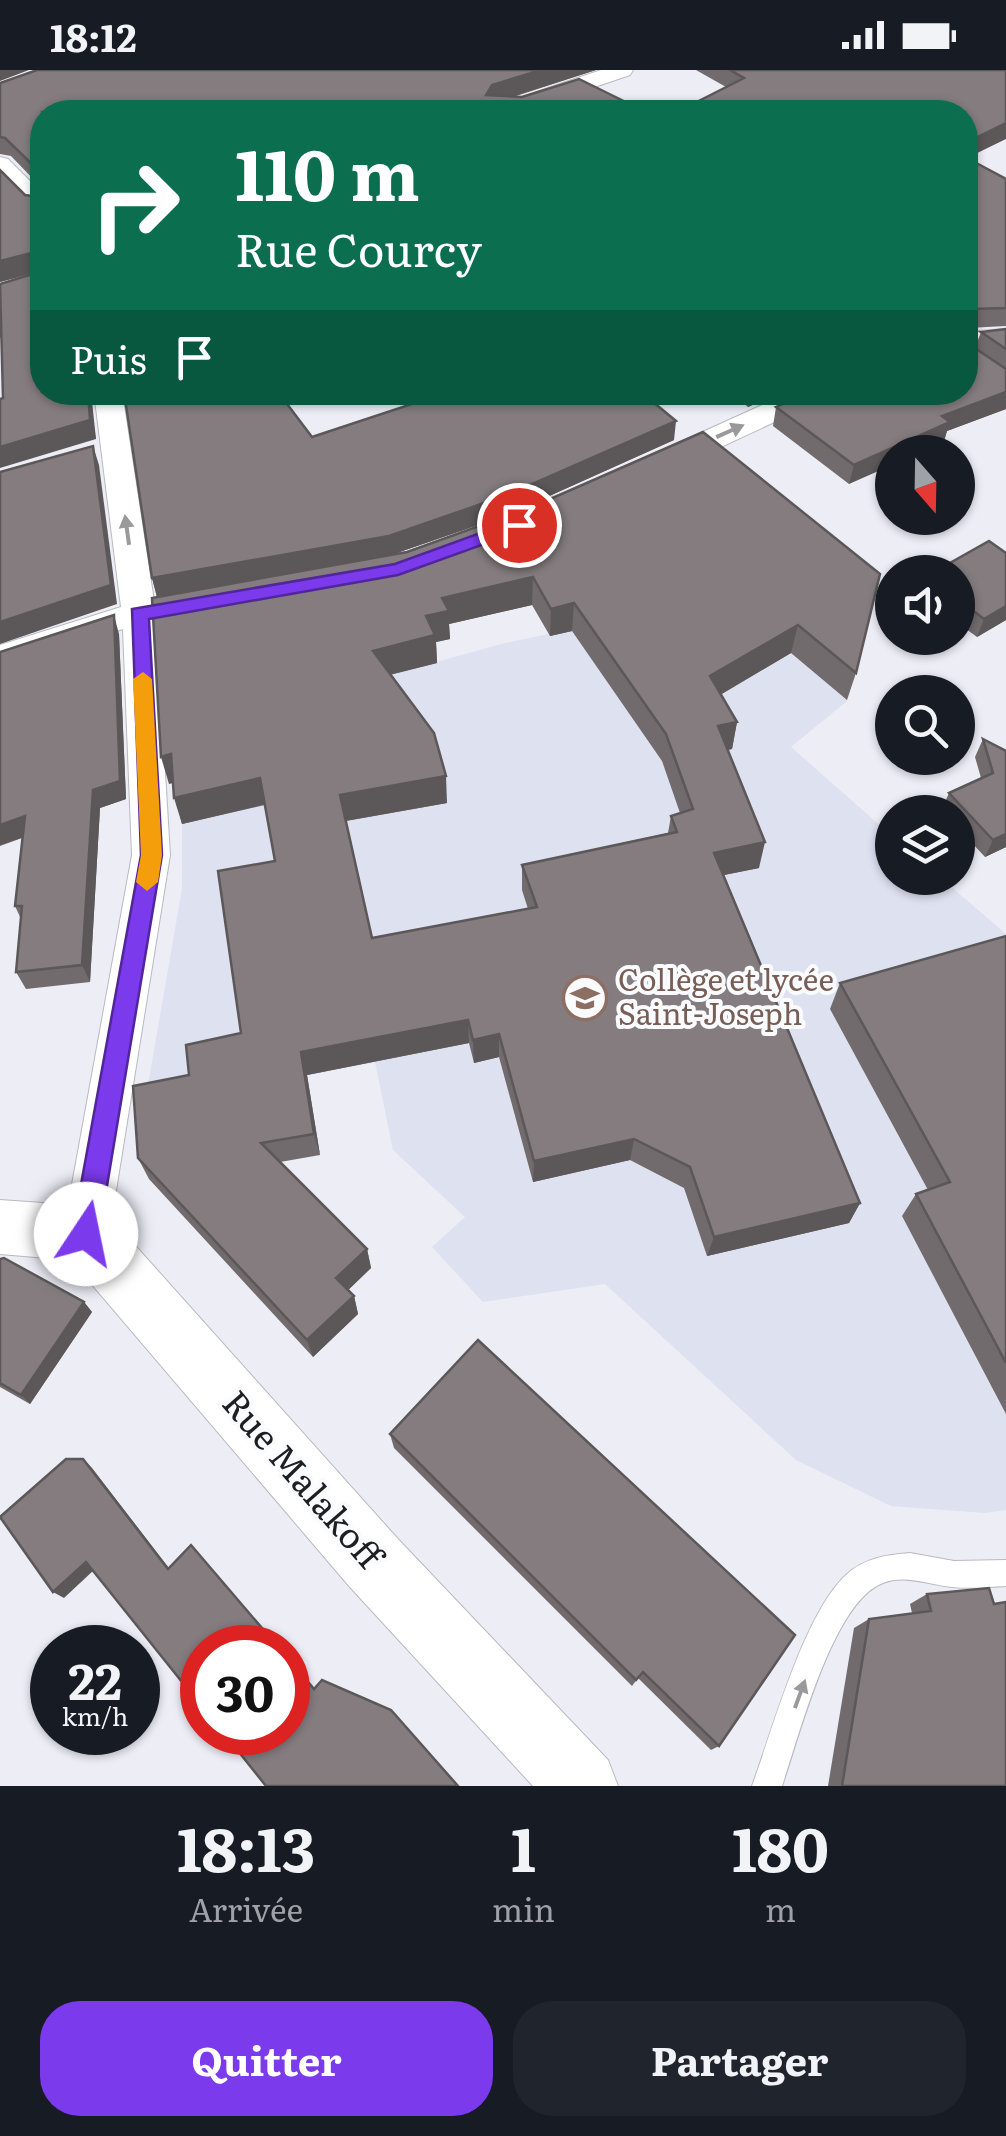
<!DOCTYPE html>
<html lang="fr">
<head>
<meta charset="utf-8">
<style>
	body { margin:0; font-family:Literata,serif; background:#20242c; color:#f1f3f6; height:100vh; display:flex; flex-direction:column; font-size:38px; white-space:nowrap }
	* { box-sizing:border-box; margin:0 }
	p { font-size:32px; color:#9ea1a6 }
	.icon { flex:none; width:55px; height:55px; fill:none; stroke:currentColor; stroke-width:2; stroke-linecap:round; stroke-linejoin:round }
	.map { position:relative; height:1716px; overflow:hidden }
	.panel { display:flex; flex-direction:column; background:#171b24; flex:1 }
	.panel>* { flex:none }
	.top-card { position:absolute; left:30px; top:30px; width:948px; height:305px; border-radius:40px; box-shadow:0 2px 8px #0004; background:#0b6e4f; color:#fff; overflow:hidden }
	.needle { width:65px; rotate:160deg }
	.fabs { position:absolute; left:875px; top:365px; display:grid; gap:20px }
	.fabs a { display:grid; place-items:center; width:100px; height:100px; border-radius:50%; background:#171b24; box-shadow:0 2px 8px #0004; font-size:50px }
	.speed { position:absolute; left:30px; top:1555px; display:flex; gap:20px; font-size:50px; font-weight:700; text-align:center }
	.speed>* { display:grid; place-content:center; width:130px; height:130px; border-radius:50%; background:#171b24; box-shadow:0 2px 8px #0004; line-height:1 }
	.speed small { font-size:25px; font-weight:400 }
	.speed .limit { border:15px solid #d22; background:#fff; color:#111 }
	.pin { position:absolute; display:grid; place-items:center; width:85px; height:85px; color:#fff; margin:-42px; border:5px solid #fff; border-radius:50%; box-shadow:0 2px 10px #0007 }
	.me { position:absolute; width:110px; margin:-55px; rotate:11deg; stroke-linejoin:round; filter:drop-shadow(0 0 8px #0008) }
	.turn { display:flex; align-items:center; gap:35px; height:210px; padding:0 40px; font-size:45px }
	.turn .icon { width:130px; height:130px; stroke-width:2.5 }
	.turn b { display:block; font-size:70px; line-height:85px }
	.then { display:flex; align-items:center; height:95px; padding:0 40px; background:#0003; gap:20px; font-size:38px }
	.eta { display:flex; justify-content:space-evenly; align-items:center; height:170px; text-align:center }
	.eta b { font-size:60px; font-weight:700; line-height:70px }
	.button { display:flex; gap:20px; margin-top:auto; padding:20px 40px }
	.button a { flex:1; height:115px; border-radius:40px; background:#7c3aed; color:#fff; font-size:40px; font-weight:700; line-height:115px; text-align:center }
	.button a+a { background:#20242c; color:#f1f3f6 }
	.status { display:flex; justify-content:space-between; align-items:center; height:70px; padding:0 50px; background:#171b24; direction:ltr }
	.status svg { height:28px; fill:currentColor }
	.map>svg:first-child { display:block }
</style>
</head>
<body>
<div class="status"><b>18:12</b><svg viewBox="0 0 49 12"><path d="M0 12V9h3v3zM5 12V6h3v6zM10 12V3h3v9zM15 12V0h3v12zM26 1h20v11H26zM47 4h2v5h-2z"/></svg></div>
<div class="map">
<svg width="1006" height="1716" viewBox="0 0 1006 1716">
	<rect width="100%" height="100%" fill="#ecedf5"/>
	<polygon fill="#dee1f0" points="871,537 847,631 791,677 892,766 892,808 941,808 1006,864 1006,1440 985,1443 891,1436 796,1390 605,1214 483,1232 432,1177 465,1147 393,1080 375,992 144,1038 182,819 182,754 376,609 501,574 648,543 735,616"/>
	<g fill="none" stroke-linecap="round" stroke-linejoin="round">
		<defs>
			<path id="service" d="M910,1483L954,1491L1006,1490V1516C988,1517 969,1519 952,1517C930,1515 905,1504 883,1513C833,1531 799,1667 782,1716H752C773,1659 804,1544 846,1505C864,1488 886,1485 910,1483Z"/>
			<g id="minor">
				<polygon points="601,0 633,0 630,5 521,42 490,42 493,37"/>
				<polygon points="0,87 8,89 42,123 42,143 33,141 0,108"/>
				<polygon points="1006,259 1006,275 965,278 965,262"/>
				<polygon points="94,322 122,322 154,531 206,521 218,524 223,532 218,540 156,553 170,785 109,1164 102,1180 86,1186 70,1180 63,1164 132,785 123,559 0,599 0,575 121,537"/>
				<polygon points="791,322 830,322 826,328 676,398 654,398 650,391 654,384"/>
			</g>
			<polygon id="tertiary" points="0,1130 86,1136 107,1144 397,1468 608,1690 618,1716 533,1716 349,1516 71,1190 0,1184"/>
		</defs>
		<use href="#service" stroke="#b8bac2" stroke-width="2"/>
		<use href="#minor" stroke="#b8bac2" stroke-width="2"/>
		<use href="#tertiary" stroke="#b8bac2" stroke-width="2"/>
		<use href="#service" fill="#fff" fill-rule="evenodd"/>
		<use href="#minor" fill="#fff" fill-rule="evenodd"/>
		<use href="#tertiary" fill="#fff" fill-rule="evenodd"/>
	</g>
	<g fill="#726b6d" fill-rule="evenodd">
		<polygon points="37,0 596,0 513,27 646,42 42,42 96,369 3,328 2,267 0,268 0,214 39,202 0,212 0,100 25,125 39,127 39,115 11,86 0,84 0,13"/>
		<polygon points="696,0 1006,0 967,88 1006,109 1006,256 968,258 969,274 975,278 981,262 1006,259 1006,339 947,361 944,371 919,382 892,382 849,414 773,356 776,337 965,322 965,42 726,17"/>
		<polygon points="391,322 641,322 674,370 507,445 391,485 157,527 152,508 312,367 406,336"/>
		<polygon points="729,322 781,322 748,337"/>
		<path d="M703,362L856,603L847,630L791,583L721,624L737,652L732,679L727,680L759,798L724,805L860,1133L849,1153L707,1186L684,1118L630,1090L533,1112L499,987L474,993L469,973L307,1005L320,1085L280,1092L367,1179L371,1198L348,1220L354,1226L358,1244L313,1287L149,1109L138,1088L189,1005L241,963L275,791L265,735L182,754L173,713L169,714L407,482L532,437ZM532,535L550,566L572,561L662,691L680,743L671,746L668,763L522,795V820L528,839L372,868L346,751L447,733L390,605L437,593L436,572L450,569L449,554Z"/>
		<polygon points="958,502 1006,550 977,567 958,553"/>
		<polygon points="119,564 126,729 100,738 90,912 26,919 16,902 21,849 15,836 22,768 0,776 0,582"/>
		<polygon points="983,669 1006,681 1006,777 985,787 958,758 958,742 941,741 949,723 981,708 975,687"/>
		<polygon points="1006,866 1006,1344 902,1146 916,1124 928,1120 830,939 840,913"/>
		<polygon points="0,1189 84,1232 92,1242 30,1334 0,1317"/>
		<polygon points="478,1270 719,1676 711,1680 638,1608 632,1616 394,1378 390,1364"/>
		<polygon points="927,1524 1006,1716 828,1716 854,1558 869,1549 912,1543 910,1534"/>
	</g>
	<g fill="#5c5759">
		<polygon points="0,0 29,0 0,11"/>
		<polygon points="541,0 596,0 492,33 486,25 492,15"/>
		<polygon points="1006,53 1006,69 965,89 965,73"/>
		<polygon points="39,181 42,200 0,212 0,191"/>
		<polygon points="88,322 91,322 96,369 0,398 0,377"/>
		<polygon points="750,322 781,322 748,337"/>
		<polygon points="1006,322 1006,339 947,361 944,371 919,382 892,382 892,395 849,414 854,395 942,346"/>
		<polygon points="676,351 674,370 507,445 391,485 157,527 152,508"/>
		<polygon points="93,376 99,395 117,534 0,574 0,552"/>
		<polygon points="533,507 532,535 449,554 450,569 436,572 437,593 376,608 373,581 426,546 442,528"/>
		<polygon points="574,533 572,561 550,566 551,539"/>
		<polygon points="1006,536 1006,550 977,567 984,549"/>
		<polygon points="114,545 119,564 126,729 100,738 90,912 82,895 93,720"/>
		<polygon points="798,555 791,583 705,634 710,606"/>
		<polygon points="737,652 732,679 712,683 718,656"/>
		<polygon points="171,684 179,710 169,714 161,687"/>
		<polygon points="446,706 447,733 345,751 340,725"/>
		<polygon points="260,708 266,734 182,754 174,728"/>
		<polygon points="25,746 33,764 0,775 0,755"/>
		<polygon points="1006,764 1006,777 985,787 993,770"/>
		<polygon points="765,772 759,798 709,808 714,783"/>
		<polygon points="468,950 469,973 307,1005 320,1085 314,1064 301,982"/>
		<polygon points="499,964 499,987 474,993 473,970"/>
		<polygon points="634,1069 630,1090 533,1112 534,1091"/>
		<polygon points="860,1133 849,1153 707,1186 714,1167"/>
		<polygon points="367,1179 371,1198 342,1226 336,1208"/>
		<polygon points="354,1226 358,1244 313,1287 307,1270"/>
		<polygon points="84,1232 92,1242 30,1334 21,1325"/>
		<polygon points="83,1389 92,1398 175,1506 168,1499"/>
		<polygon points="86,1492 95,1499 64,1528 53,1522"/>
	</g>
	<g fill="#847c7f" stroke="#5c5759" stroke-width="2.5" fill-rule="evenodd">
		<polygon points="37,0 541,0 492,15 486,25 522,27 579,9 646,42 42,42 42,322 88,322 90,350 0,377 0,329 3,328 0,214 39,202 39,181 0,191 0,100 25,125 39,127 40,102 5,68 0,67 0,13"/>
		<polygon points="730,0 1006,0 1006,53 965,73 965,42 677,42 744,8"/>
		<polygon points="965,87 1006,109 1006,238 970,239 967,243 969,274 1006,299 1006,322 942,346 950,352 854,395 776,337 809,322 965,322"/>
		<polygon points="1006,259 1006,279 981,262"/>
		<polygon points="124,322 278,322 312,367 421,331 411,322 641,322 676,351 507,425 389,466 152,508"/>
		<path d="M703,362L880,504L856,603L798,555L710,606L737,652L718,656L765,772L714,783L860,1133L714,1167L690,1097L634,1069L534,1091L499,964L473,970L468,950L301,982L314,1064L261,1073L367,1179L336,1208L354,1226L307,1270L138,1088L133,1016L189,1005L186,975L241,963L218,801L275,791L260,708L174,728L171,684L161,687L152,528L407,482L532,437ZM533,507L551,539L574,533L666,664L693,739L671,746L677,762L522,795L537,837L372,868L340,725L446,706L434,663L373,581L435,565L426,546L449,541L442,528Z"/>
		<polygon points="93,376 111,515 0,552 0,402"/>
		<polygon points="989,471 1006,483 1006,536 984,549 958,529 958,502 934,502"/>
		<polygon points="114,545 120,711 93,720 82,895 16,902 22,836 15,836 25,746 0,755 0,582"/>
		<polygon points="983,669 1006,681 1006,764 993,770 949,723 993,703"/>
		<polygon points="1006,866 1006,1293 916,1124 950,1112 840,913"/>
		<polygon points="4,1188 84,1232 21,1325 0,1313 0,1189"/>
		<polygon points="478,1270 795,1565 719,1676 643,1602 636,1610 390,1364"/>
		<polygon points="66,1389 83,1389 168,1499 191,1475 279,1578 202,1578 202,1637 86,1492 53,1522 0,1447"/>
		<polygon points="989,1518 994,1534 1006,1532 1006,1716 842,1716 869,1549 931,1541 927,1524"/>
		<polygon points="288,1588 314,1619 322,1610 391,1640 458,1716 266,1716 223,1662 288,1662"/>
	</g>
	<defs><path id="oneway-solid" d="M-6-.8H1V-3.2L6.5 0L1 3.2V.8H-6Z" transform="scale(2.5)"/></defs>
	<g fill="#9a9a9c">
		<use href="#oneway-solid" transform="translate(730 361) rotate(-24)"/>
		<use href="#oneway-solid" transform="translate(127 460) rotate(-98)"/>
		<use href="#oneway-solid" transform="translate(800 1624) rotate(-70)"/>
	</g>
	<polygon fill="#7c3aed" stroke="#51269a" stroke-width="2.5" points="519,449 528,455 526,459 398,505 149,549 162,785 99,1164 95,1172 86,1176 76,1172 72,1164 141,785 132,539 395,494"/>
	<polygon fill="#f59e0b" points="143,602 152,609 162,785 158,812 147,821 136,812 141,785 133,609"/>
	<defs>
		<symbol id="school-ring" viewBox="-11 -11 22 22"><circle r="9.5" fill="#fafbfe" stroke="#8d6e63" stroke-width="1.5"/><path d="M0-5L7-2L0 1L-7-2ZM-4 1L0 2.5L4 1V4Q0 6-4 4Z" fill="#8d6e63"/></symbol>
	</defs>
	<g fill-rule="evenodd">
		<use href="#school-ring" x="560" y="903" width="50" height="50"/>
	</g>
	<g text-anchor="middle" stroke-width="8" stroke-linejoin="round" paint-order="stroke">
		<g font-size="30" fill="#785e54" stroke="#fafbfe" text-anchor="start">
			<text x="618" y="921">Collège et lycée<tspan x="618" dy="34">Saint-Joseph</tspan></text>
		</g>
		<g font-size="35" fill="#1f1f22" stroke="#fafbfe">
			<text transform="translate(302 1410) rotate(49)" y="12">Rue Malakoff</text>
		</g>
	</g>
</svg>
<div class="fabs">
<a><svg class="needle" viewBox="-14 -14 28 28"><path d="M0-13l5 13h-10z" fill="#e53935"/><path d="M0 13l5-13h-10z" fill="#9ea1a6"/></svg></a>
<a><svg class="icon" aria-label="sound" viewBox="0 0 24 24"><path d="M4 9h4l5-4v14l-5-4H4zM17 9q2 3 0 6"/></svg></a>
<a><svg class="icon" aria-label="search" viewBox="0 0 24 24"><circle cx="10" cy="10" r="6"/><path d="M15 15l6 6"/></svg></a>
<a><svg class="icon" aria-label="layers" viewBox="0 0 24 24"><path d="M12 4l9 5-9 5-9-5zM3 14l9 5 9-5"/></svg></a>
</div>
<div class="speed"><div>22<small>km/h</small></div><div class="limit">30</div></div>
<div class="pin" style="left:519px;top:455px;background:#d93025"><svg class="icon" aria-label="arrive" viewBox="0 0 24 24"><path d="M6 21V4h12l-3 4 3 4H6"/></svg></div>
<svg class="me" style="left:86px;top:1164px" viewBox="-20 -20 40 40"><circle r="19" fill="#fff"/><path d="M0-13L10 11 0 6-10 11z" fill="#7c3aed"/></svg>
<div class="top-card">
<div class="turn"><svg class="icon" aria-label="right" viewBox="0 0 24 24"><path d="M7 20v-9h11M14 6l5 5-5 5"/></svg><div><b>110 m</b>Rue Courcy</div></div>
<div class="then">Puis<svg class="icon" aria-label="arrive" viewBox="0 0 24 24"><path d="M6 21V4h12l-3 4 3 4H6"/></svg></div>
</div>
</div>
<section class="panel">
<div class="eta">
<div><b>18:13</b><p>Arrivée</p></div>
<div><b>1</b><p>min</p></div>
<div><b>180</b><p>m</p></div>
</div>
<div class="button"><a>Quitter</a><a>Partager</a></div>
</section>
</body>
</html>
